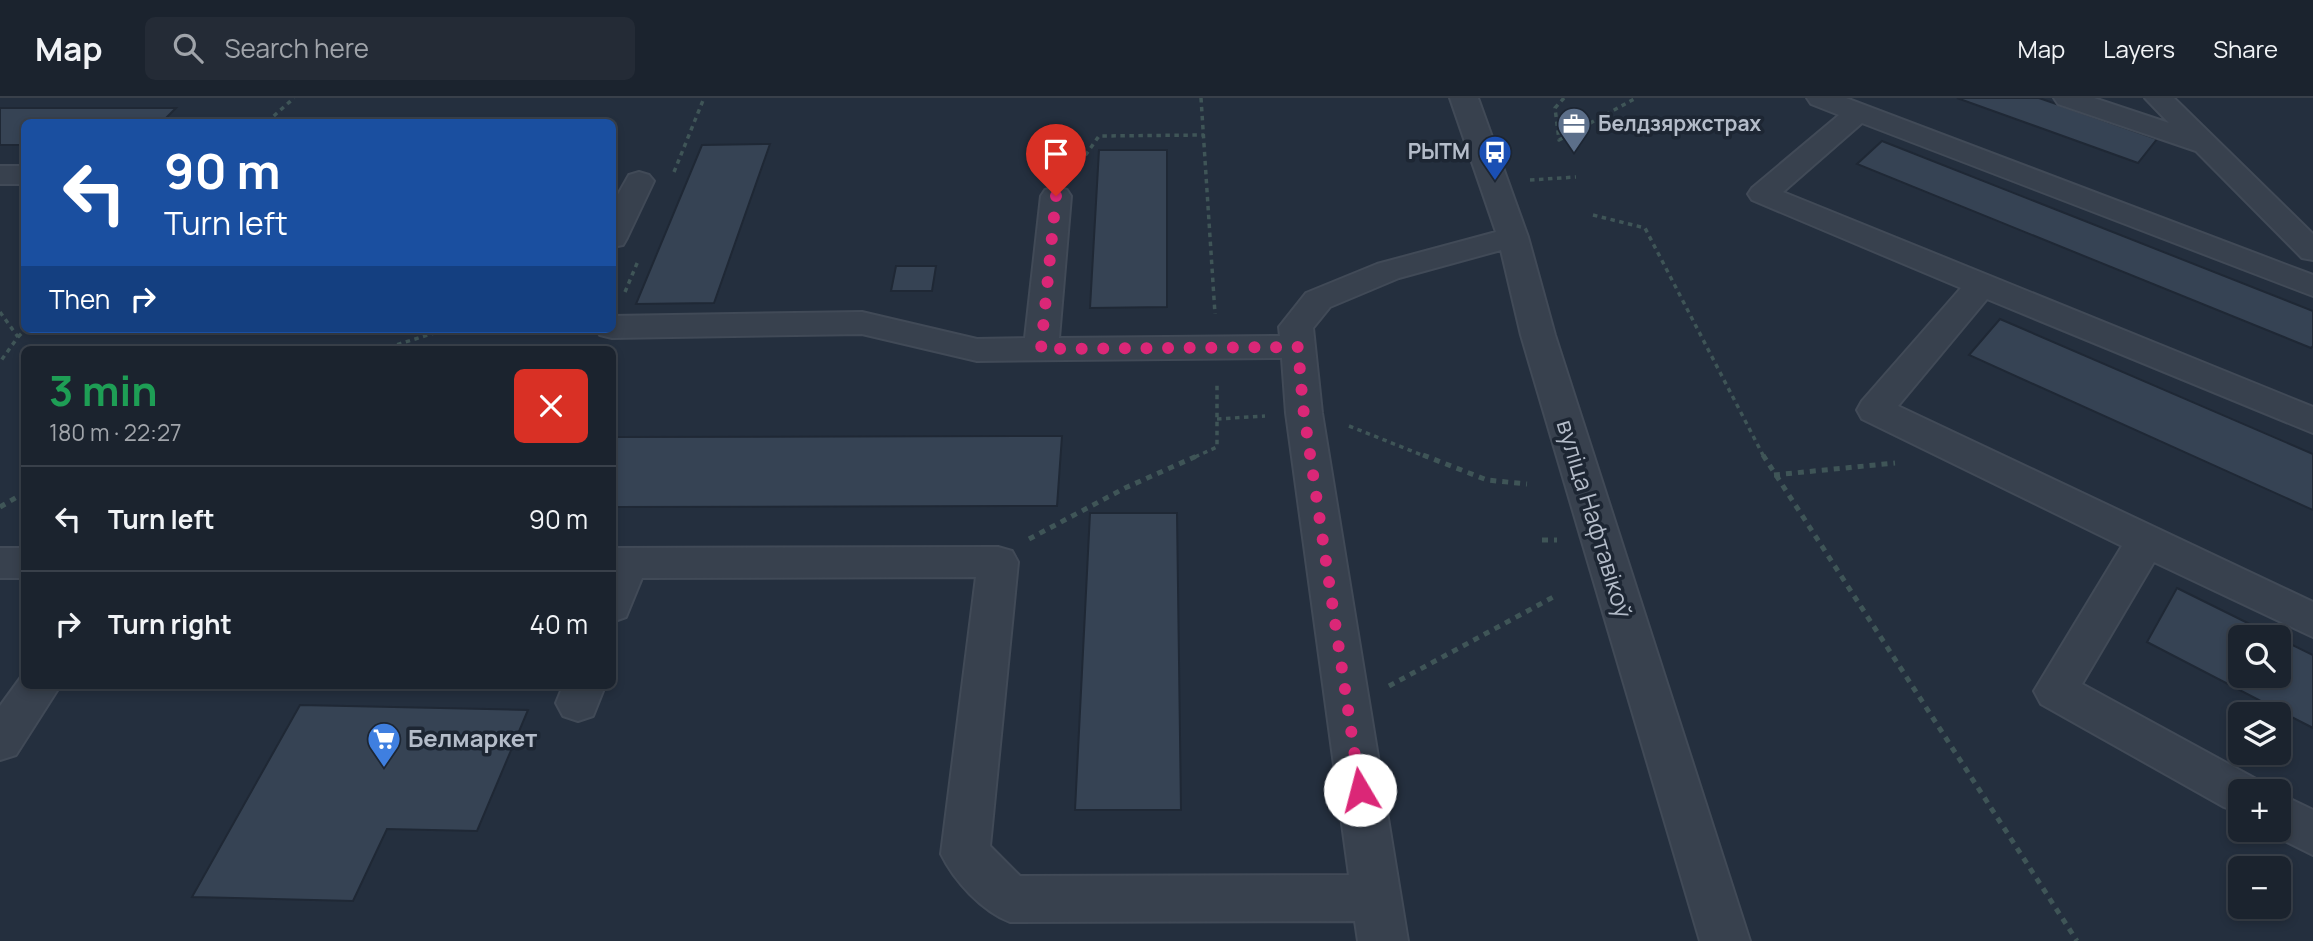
<!DOCTYPE html>
<html lang="en">
<head>
<meta charset="utf-8">
<style>
	body { margin:0; font-family:Manrope,sans-serif; background:#242b36; color:#f1f3f6; height:100vh; display:flex; flex-direction:column; font-size:26px; white-space:nowrap }
	* { box-sizing:border-box; margin:0 }
	p { font-size:23px; color:#a0a4aa }
	.icon { flex:none; width:38px; height:38px; fill:none; stroke:currentColor; stroke-width:2; stroke-linecap:round; stroke-linejoin:round }
	.map { position:relative; flex:1; overflow:hidden }
	.side { position:absolute; left:21px; top:248px; width:595px; height:343px; display:flex; flex-direction:column; background:#1b232e; border-radius:10px; box-shadow:0 4px 10px #0003,0 0 0 2px #39404a }
	.side>* { flex:none }
	.banner { position:absolute; left:21px; top:21px; width:595px; height:214px; border-radius:10px; box-shadow:0 4px 10px #0003,0 0 0 2px #39404a; background:#1a4fa0; color:#fff; overflow:hidden }
	.buttons { position:absolute; left:2228px; top:527px; display:grid; gap:14px }
	.buttons a { display:grid; place-items:center; width:63px; height:63px; border-radius:10px; background:#1b232e; box-shadow:0 4px 10px #0003,0 0 0 2px #39404a; font-size:35px }
	.pin { position:absolute; display:grid; place-items:center; width:60px; height:60px; color:#fff; margin:-72px -30px; border-radius:50% 50% 50% 0; rotate:-45deg; box-shadow:0 0 7px #0007 }
	.pin .icon { rotate:45deg }
	.me { position:absolute; width:77px; margin:-38px; rotate:352deg; stroke-linejoin:round; filter:drop-shadow(0 0 5px #0008) }
	.turn { display:flex; align-items:center; gap:24px; height:147px; padding:0 28px; font-size:32px }
	.turn .icon { width:91px; height:91px; stroke-width:2.5 }
	.turn b { display:block; font-size:49px; line-height:60px }
	.then { display:flex; align-items:center; height:66px; padding:0 28px; background:#0003; gap:14px; font-size:26px }
	.round { display:grid; place-items:center; flex:none; width:74px; height:74px; border-radius:10px; background:#242b36 }
	.overview { display:flex; align-items:center; justify-content:space-between; height:119px; padding:0 28px }
	h1 { font-size:42px; font-weight:700; line-height:52px; color:#1e9e55 }
	ul { padding:0; list-style:none }
	li { display:flex; align-items:center; gap:21px; height:105px; padding:0 28px; border-top:2px solid #39404a }
	li div { flex:1 }
	li b { display:block; font-size:26px }
	li em { font-style:normal }
	header { display:flex; align-items:center; gap:42px; box-sizing:border-box; height:98px; padding:0 35px; background:#1b232e; border-bottom:2px solid #39404a }
	header strong { font-size:33px }
	nav { display:flex; gap:38px; margin-inline-start:auto; font-size:24px }
	.search { width:490px; height:63px; background:#242b36; display:flex; align-items:center; gap:18px; box-sizing:border-box; padding:0 24px; border-radius:10px; color:#a0a4aa; font-size:26px }
	.map>svg:first-child { display:block }
</style>
</head>
<body>
<header>
<strong>Map</strong>
<div class="search"><svg class="icon" aria-label="search" viewBox="0 0 24 24"><circle cx="10" cy="10" r="6"/><path d="M15 15l6 6"/></svg>Search here</div>
<nav><a>Map</a><a>Layers</a><a>Share</a></nav>
</header>
<div class="map">
<svg width="2313" height="843" viewBox="0 0 2313 843">
	<rect width="100%" height="100%" fill="#242f3e"/>
	<g fill="#364354" stroke="#1f2835" stroke-width="2">
		<polygon points="1957,0 2039,0 2157,41 2138,65"/>
		<polygon points="0,10 176,10 162,24 24,24 24,47 0,47"/>
		<polygon points="1882,43 2313,213 2313,248 2311,250 1857,66"/>
		<polygon points="770,46 714,205 636,206 702,47"/>
		<polygon points="1099,52 1167,52 1167,209 1090,210"/>
		<polygon points="896,168 936,168 932,193 891,193"/>
		<polygon points="2000,221 2313,356 2313,412 1969,257"/>
		<polygon points="1062,338 1057,408 612,409 612,339"/>
		<polygon points="1090,415 1177,415 1181,712 1075,712"/>
		<polygon points="2177,490 2276,539 2240,539 2240,578 2278,578 2278,540 2313,557 2313,630 2147,544"/>
		<polygon points="300,607 528,612 477,733 387,731 353,803 192,799"/>
	</g>
	<g fill="none" stroke-linecap="round" stroke-linejoin="round">
		<defs>
			<g id="minor">
				<path d="M1450,0H1478L1528,139L1555,237L1750,843H1700L1521,237L1501,152L1399,180L1330,209L1313,230L1322,315L1408,843H1358L1355,823L1010,824C982,813 954,783 941,756L976,479L642,480L626,519L612,524V450L998,449L1012,453L1018,464L990,748L1020,778L1349,777L1286,315L1282,260L977,263L862,236L612,240L600,237L597,231H612V218L862,214L977,241L1025,240L1041,98L1045,92L1056,89L1067,92L1071,98L1059,240L1280,238L1279,229L1306,195L1377,166L1496,134Z"/>
				<polygon points="1807,0 1846,0 2313,177 2313,198 1862,25 1783,94 2313,309 2313,335 1987,201 1898,308 2313,504 2313,539 2154,464 2082,586 2256,681 2262,693 2240,693 2240,715 2224,709 2041,606 2034,593 2122,448 1862,321 1857,312 1862,303 1961,190 1752,102 1748,96 1752,90 1839,17 1811,6"/>
				<polygon points="2054,0 2094,0 2169,25 2145,0 2174,0 2313,136 2313,162 2302,160 2196,53 2058,6"/>
				<rect x="0" y="68" width="24" height="18"/>
				<polygon points="639,74 649,77 654,83 627,140 623,147 612,149 612,107 629,77"/>
				<rect x="0" y="450" width="24" height="30"/>
				<polygon points="24,575 24,588 60,588 16,657 0,662 0,608"/>
				<polygon points="563,588 605,588 593,618 578,623 563,618 556,605"/>
				<polygon points="2278,695 2313,712 2313,757 2263,732 2278,732"/>
			</g>
		</defs>
		<use href="#minor" stroke="#414a57" stroke-width="4"/>
		<g stroke="#3f5557" stroke-width="3.5" stroke-dasharray="4.5 4.5" stroke-linecap="butt">
			<polyline points="1201,0 1215,216"/>
			<polyline points="1564,0 1555,10 1559,42 1636,0"/>
			<polyline points="267,24 294,0"/>
			<polyline points="1075,72 1099,38 1204,37"/>
			<polyline points="674,74 704,0"/>
			<polyline points="1530,82 1576,79"/>
			<polyline points="1593,117 1645,130 1764,359"/>
			<polyline points="625,194 638,163"/>
			<polyline points="0,214 18,239 0,264"/>
			<polyline points="18,239 26,231"/>
			<polyline points="380,252 447,231"/>
			<polyline points="1217,321 1265,318"/>
			<polyline points="1349,328 1427,359"/>
			<polyline points="1195,359 1217,349 1217,284"/>
		</g>
		<g stroke="#3f5557" stroke-width="5" stroke-dasharray="6 6" stroke-linecap="butt">
			<polyline points="1423,357 1487,382 1527,386"/>
			<polyline points="1763,357 2077,843"/>
			<polyline points="1774,377 1895,365"/>
			<polyline points="0,409 24,395"/>
			<polyline points="1029,441 1125,390 1199,357"/>
			<polyline points="1542,442 1557,442"/>
			<polyline points="1389,588 1557,497"/>
		</g>
		<use href="#minor" fill="#38414e" fill-rule="evenodd"/>
	</g>
	<g fill="none" stroke-linecap="round" stroke-linejoin="round">
		<polyline stroke="#db2777" stroke-width="12" stroke-dasharray="0 21.6" points="1056,98 1041,251 1298,249 1303,309 1360,692"/>
	</g>
	<defs>
		<symbol id="office-pin" viewBox="-11 -11 22 30"><path d="M0 17L-7.5 6A9.5 9.5 0 1 1 7.5 6Z" fill="#5c6f8a" stroke="#1d2633"/><path d="M-6-3h4V-5.5h4V-3h4V5H-6ZM-1-4.5V-3h2v-1.5ZM-6 0V1H6V0Z" fill="#fff"/></symbol>
		<symbol id="bus-pin" viewBox="-11 -11 22 30"><path d="M0 17L-7.5 6A9.5 9.5 0 1 1 7.5 6Z" fill="#1a4fb4" stroke="#1d2633"/><path d="M-5-6H5V4H4V6H2V4H-2V6H-4V4H-5ZM-3.5-4V0h7V-4ZM-3.5 1.2v1.5H-2V1.2ZM2 1.2v1.5H3.5V1.2Z" fill="#fff"/></symbol>
		<symbol id="supermarket-pin" viewBox="-11 -11 22 30"><path d="M0 17L-7.5 6A9.5 9.5 0 1 1 7.5 6Z" fill="#3f7fe0" stroke="#1d2633"/><path d="M-6-5.5h2.5l.6 2H6L4.5 2H-2.5L-4.4-4H-6ZM-1.5 3.2a1.3 1.3 0 1 0 .1 0ZM3 3.2a1.3 1.3 0 1 0 .1 0Z" fill="#fff"/></symbol>
	</defs>
	<g fill-rule="evenodd">
		<use href="#office-pin" x="1555" y="7" width="38" height="52"/>
		<use href="#bus-pin" x="1476" y="35" width="38" height="52"/>
		<use href="#supermarket-pin" x="365" y="622" width="38" height="52"/>
	</g>
	<g text-anchor="middle" stroke-width="7" stroke-linejoin="round" paint-order="stroke">
		<g font-size="21" font-weight="bold" fill="#b4bcc9" stroke="#1d2633" text-anchor="start">
			<text x="1598" y="33">Белдзяржстрах</text>
			<text x="1470" y="61" text-anchor="end">РЫТМ</text>
		</g>
		<g font-size="24" fill="#b4bcc9" stroke="#1d2633">
			<text transform="translate(1594 421) rotate(73)" y="8">вуліца Нафтавікоў</text>
		</g>
		<g font-size="24" font-weight="bold" fill="#b4bcc9" stroke="#1d2633" text-anchor="start">
			<text x="408" y="649">Белмаркет</text>
		</g>
	</g>
</svg>
<div class="buttons">
<a><svg class="icon" aria-label="search" viewBox="0 0 24 24"><circle cx="10" cy="10" r="6"/><path d="M15 15l6 6"/></svg></a>
<a><svg class="icon" aria-label="layers" viewBox="0 0 24 24"><path d="M12 4l9 5-9 5-9-5zM3 14l9 5 9-5"/></svg></a>
<a>+</a>
<a>−</a>
</div>
<div class="pin" style="left:1056px;top:98px;background:#d93025"><svg class="icon" aria-label="arrive" viewBox="0 0 24 24"><path d="M6 21V4h12l-3 4 3 4H6"/></svg></div>
<svg class="me" style="left:1360px;top:692px" viewBox="-20 -20 40 40"><circle r="19" fill="#fff"/><path d="M0-13L10 11 0 6-10 11z" fill="#db2777"/></svg>
<div class="banner">
<div class="turn"><svg class="icon" aria-label="left" viewBox="0 0 24 24"><path d="M17 20v-9H6M10 6l-5 5 5 5"/></svg><div><b>90 m</b>Turn left</div></div>
<div class="then">Then<svg class="icon" aria-label="right" viewBox="0 0 24 24"><path d="M7 20v-9h11M14 6l5 5-5 5"/></svg></div>
</div>
<section class="side">
<div class="overview"><div><h1>3 min</h1><p>180 m · 22:27</p></div><a class="round" style="background:#d93025;color:#fff"><svg class="icon" aria-label="close" viewBox="0 0 24 24"><path d="M6 6l12 12M18 6L6 18"/></svg></a></div>
<ul>
<li><svg class="icon" aria-label="left" viewBox="0 0 24 24"><path d="M17 20v-9H6M10 6l-5 5 5 5"/></svg><div><b>Turn left</b></div><em>90 m</em></li>
<li><svg class="icon" aria-label="right" viewBox="0 0 24 24"><path d="M7 20v-9h11M14 6l5 5-5 5"/></svg><div><b>Turn right</b></div><em>40 m</em></li>
</ul>
</section>
</div>
</body>
</html>
